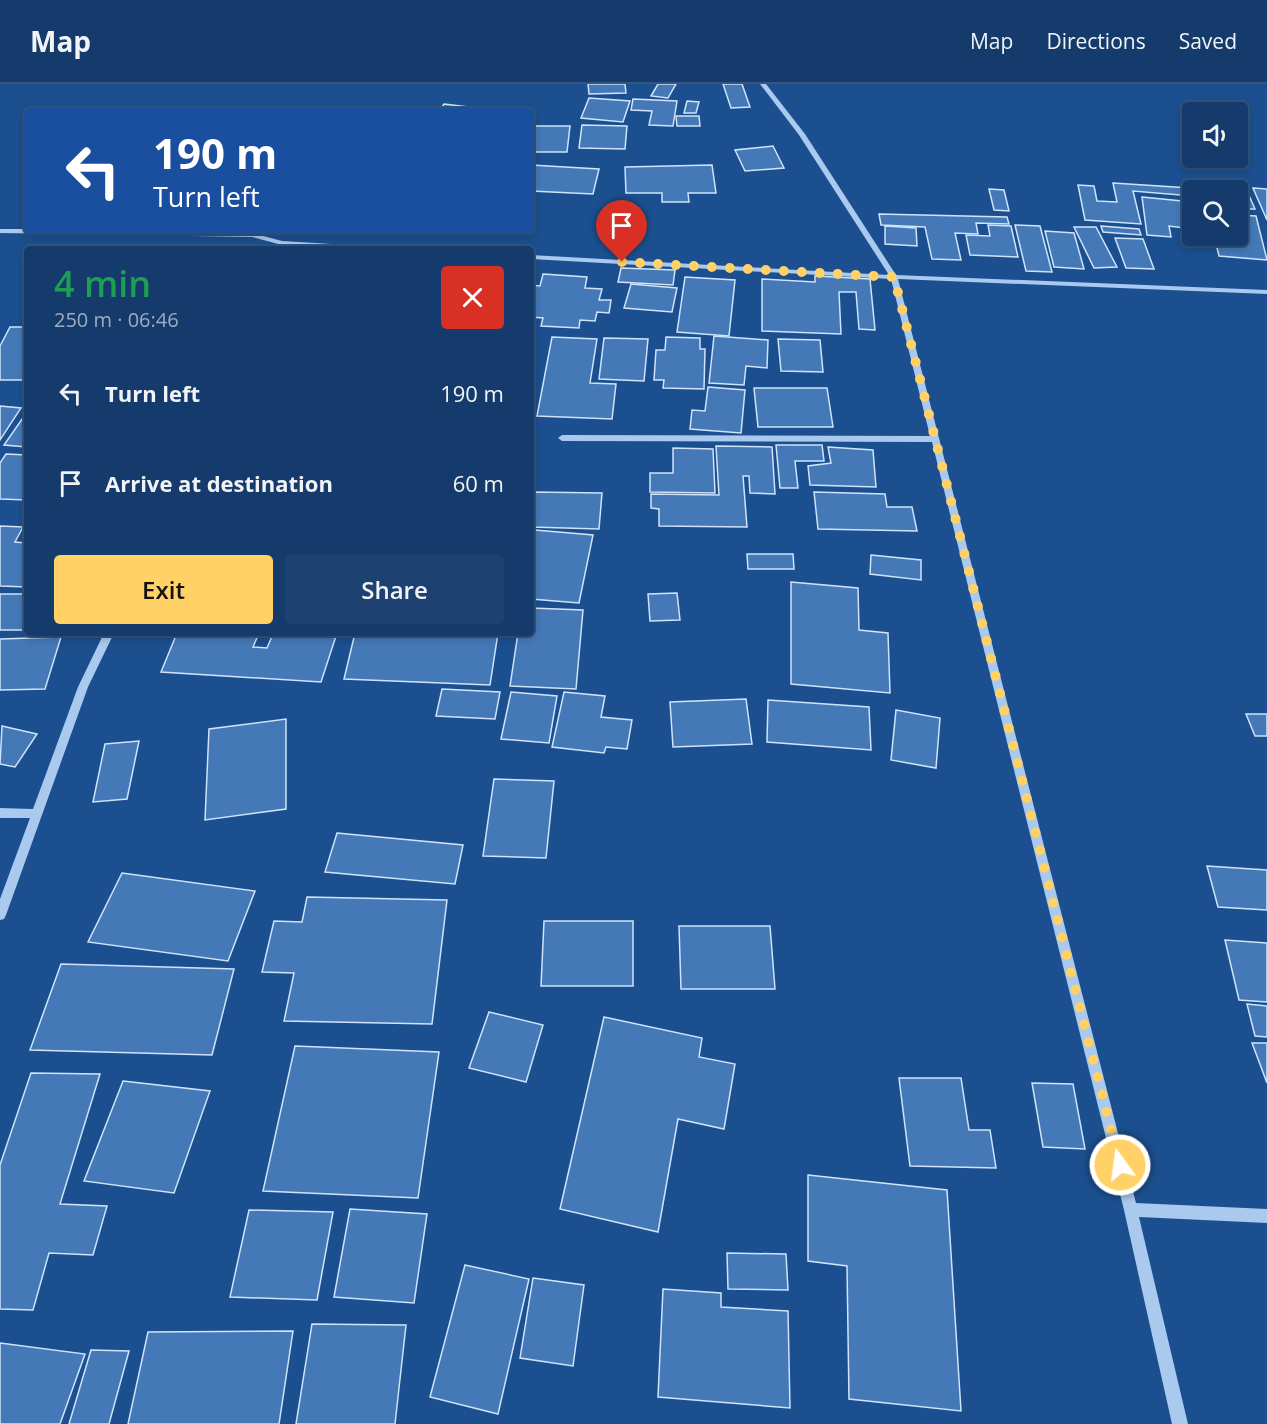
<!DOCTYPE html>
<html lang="en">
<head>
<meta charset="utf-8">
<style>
	body { margin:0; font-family:"Open Sans",sans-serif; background:#1d4271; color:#f1f3f6; height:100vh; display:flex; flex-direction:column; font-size:22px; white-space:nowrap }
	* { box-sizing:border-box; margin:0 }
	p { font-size:20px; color:#9dadc1 }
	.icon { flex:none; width:33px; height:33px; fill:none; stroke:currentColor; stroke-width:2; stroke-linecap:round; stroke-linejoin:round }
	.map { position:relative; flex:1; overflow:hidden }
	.panel { position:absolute; left:24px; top:162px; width:510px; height:390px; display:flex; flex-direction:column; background:#143b6b; border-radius:6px; box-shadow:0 3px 9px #0003,0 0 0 2px #33557e }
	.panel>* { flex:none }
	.top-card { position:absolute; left:24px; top:24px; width:510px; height:126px; border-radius:6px; box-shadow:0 3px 9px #0003,0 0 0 2px #33557e; background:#1a4fa0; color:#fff; overflow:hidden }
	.controls { position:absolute; left:1182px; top:18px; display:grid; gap:12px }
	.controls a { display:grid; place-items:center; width:66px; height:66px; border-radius:6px; background:#143b6b; box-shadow:0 3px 9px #0003,0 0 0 2px #33557e; font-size:30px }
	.pin { position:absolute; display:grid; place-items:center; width:51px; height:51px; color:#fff; margin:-62px -26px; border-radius:50% 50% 50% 0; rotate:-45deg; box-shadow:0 0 6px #0007 }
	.pin .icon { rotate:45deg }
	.me { position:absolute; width:66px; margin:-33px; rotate:346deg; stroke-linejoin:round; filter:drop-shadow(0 0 4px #0008) }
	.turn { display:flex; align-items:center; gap:21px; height:126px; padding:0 30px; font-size:27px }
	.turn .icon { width:78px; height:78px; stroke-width:2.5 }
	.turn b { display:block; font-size:42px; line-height:51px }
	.round { display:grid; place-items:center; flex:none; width:63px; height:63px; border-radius:6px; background:#1d4271 }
	.summary { display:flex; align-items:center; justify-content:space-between; height:102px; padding:0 30px }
	h1 { font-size:36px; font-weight:600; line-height:45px; color:#1e9e55 }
	.cta { display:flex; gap:12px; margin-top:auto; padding:12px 30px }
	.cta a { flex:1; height:69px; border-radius:6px; background:#ffd166; color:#111; font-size:24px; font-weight:600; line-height:69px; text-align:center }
	.cta a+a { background:#1d4271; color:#f1f3f6 }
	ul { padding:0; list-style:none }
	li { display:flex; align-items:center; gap:18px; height:90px; padding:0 30px }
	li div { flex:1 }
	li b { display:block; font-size:22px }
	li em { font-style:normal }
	header { display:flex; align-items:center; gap:36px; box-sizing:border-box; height:84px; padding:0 30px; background:#143b6b; border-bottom:2px solid #33557e }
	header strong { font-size:28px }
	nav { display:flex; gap:33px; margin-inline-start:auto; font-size:21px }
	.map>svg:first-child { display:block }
</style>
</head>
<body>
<header>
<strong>Map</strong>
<nav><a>Map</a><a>Directions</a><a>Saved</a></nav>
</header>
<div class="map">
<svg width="1267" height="1340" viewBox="0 0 1267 1340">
	<rect width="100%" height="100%" fill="#1b4f8f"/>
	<g fill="#4478b7" stroke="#cfe3fa" stroke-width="1.5">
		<polygon points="588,0 625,0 626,9 589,10"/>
		<polygon points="658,0 676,0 668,14 651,12"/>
		<polygon points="723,0 742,0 750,23 731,24"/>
		<polygon points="589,14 630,17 623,38 581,34"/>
		<polygon points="633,15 677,17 673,42 649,41 652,27 631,26"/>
		<polygon points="687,17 699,18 696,29 684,29"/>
		<polygon points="444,20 478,24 476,27 439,27"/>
		<polygon points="676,32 699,32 700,42 677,42"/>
		<polygon points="582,41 627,42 625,65 579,64"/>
		<polygon points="531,42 570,42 567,68 531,68"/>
		<polygon points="773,62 784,84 745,87 735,66"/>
		<polygon points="531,81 599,85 593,110 531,107"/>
		<polygon points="712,81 716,109 688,109 689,118 662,118 662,109 626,109 625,83"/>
		<polygon points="1113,99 1190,104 1192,112 1133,107 1141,140 1085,136 1078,101 1094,102 1097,117 1117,118"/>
		<polygon points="1253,104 1267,105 1267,136"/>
		<polygon points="989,105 1004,106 1009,127 994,126"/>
		<polygon points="1238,107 1247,107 1255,125 1242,125 1238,114"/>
		<polygon points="1142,113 1192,118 1192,148 1186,148 1185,144 1169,142 1171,153 1147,151"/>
		<polygon points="879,130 1007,133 1009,140 976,139 978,150 955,149 961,176 932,175 925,143 881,141"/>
		<polygon points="1238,131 1256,132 1267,176 1219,172 1214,152 1238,152"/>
		<polygon points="988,141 1011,142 1018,173 970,171 966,151 990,152"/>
		<polygon points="1015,141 1040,142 1052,188 1026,187"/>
		<polygon points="885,142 916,144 917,162 885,160"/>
		<polygon points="1101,142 1139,145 1141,151 1103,148"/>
		<polygon points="1074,143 1096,143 1117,183 1094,184"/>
		<polygon points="1045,147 1074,149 1084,185 1054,183"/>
		<polygon points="1115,154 1143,155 1154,185 1126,184"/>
		<polygon points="621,184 675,186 673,201 618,198"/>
		<polygon points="543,190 587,193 585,204 602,205 599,216 611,216 609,229 597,228 595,237 580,236 579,244 541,242 543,234 531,233 531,201 540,202"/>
		<polygon points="815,192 870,195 875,246 859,245 856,208 839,208 841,250 762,247 762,195 815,198"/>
		<polygon points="685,193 735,196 729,252 677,248"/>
		<polygon points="631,200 677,204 672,228 624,224"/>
		<polygon points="10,243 27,243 27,296 0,296 0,262"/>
		<polygon points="714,252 768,256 767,284 746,282 744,301 709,299"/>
		<polygon points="552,253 597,255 590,299 616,300 612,335 537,332"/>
		<polygon points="666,253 700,254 700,265 705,265 704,305 663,304 664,296 654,296 656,266 665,266"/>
		<polygon points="604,254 648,255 644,297 599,295"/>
		<polygon points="778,255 820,256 823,288 781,287"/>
		<polygon points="708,303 745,306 741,349 690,345 692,326 705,327"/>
		<polygon points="754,304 827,304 833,343 758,343"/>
		<polygon points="0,322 21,324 0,356"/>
		<polygon points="27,328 27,363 4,361"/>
		<polygon points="776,361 822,361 824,377 795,377 798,404 780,404"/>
		<polygon points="716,362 772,363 775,410 750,409 749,392 743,392 747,443 659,442 659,425 651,424 651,410 719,411"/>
		<polygon points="828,363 873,366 876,403 810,401 808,382 831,379"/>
		<polygon points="673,364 713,365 715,409 650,408 650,389 673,389"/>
		<polygon points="6,370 27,371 27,416 0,415 0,379"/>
		<polygon points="533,408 602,409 599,445 531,443"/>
		<polygon points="814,408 885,410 887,423 912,423 917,447 818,445"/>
		<polygon points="0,442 23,443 15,458 26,459 27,457 27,503 0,502"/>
		<polygon points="535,446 593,451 579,519 531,515 531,464"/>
		<polygon points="747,470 793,470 794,485 748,485"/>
		<polygon points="871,471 921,476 921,496 870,490"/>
		<polygon points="791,498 858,504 859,546 888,549 890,609 791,600"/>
		<polygon points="677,509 680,536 650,537 648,510"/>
		<rect x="0" y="510" width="27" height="36"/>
		<polygon points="531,524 583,526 576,605 510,602 518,549 531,549"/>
		<polygon points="177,549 259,549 253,563 267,564 273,550 337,549 321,598 161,588"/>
		<polygon points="355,549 498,549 490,601 344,595"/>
		<polygon points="61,553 45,605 0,606 0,555"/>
		<polygon points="442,605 500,608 495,635 436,632"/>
		<polygon points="511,608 557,612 549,659 501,655"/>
		<polygon points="564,608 605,612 601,633 632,636 627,665 606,663 604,669 552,663"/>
		<polygon points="746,615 752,660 673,663 670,618"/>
		<polygon points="768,616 869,623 871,666 767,658"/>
		<polygon points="896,626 940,634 936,684 891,676"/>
		<polygon points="1246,630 1267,630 1267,652 1255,652"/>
		<polygon points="286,635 286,725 205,736 209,645"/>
		<polygon points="2,642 37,650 15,683 0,680"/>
		<polygon points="139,657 127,715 93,718 105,660"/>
		<polygon points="494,695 554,697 546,774 483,772"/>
		<polygon points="337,749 463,761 455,800 325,788"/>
		<polygon points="1207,782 1267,786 1267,826 1218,823"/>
		<polygon points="122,789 255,807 228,877 88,858"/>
		<polygon points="307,813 447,816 432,940 284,937 294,889 262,888 274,837 302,838"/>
		<polygon points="544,837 633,837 633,902 541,902"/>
		<polygon points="679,842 770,842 775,905 681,905"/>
		<polygon points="1225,856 1267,859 1267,918 1239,916"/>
		<polygon points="61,880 234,885 212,971 30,966"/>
		<polygon points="1247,920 1267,922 1267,953 1255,952"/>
		<polygon points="489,928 543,941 526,998 469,984"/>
		<polygon points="604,933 702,954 699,973 735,980 724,1045 678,1035 658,1148 560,1125"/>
		<polygon points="1252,959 1267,959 1267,999"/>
		<polygon points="295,962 439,968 418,1114 263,1107"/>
		<polygon points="31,989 100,990 60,1120 107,1122 93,1171 49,1169 33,1226 0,1225 0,1081"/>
		<polygon points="899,994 961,994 969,1046 990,1046 996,1084 910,1082"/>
		<polygon points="123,997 210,1007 174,1109 84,1097"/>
		<polygon points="1032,999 1073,1000 1085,1065 1043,1063"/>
		<polygon points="808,1091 947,1106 961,1327 849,1315 847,1182 808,1177"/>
		<polygon points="350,1125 427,1130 414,1219 334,1213"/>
		<polygon points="249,1126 333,1128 317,1216 230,1213"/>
		<polygon points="727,1169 786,1170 788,1206 728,1205"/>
		<polygon points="465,1181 529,1195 498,1330 430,1313"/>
		<polygon points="533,1194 584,1201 573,1282 520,1274"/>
		<polygon points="663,1205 721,1209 721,1223 788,1227 790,1324 658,1313"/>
		<polygon points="312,1240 406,1241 395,1340 296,1340"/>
		<polygon points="293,1247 279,1340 128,1340 148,1248"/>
		<polygon points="0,1259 85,1270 60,1340 0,1340"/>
		<polygon points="91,1266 129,1267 109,1340 69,1340"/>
	</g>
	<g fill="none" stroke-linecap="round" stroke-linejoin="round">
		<g fill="#a9c9ee" fill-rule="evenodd">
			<polygon points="760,0 766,0 805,50 896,191 1267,206 1267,210 898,195 1136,1119 1267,1125 1267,1139 1139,1133 1188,1340 1172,1340 1124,1126 932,358 562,357 558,354 562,351 930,352 891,195 531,175 531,171 889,191 799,51"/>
			<polygon points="0,145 27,145 27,147 252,149 282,157 382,163 386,165 347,165 282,161 252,153 0,149"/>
			<polygon points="104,549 114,549 88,603 6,831 4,835 0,836 0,815 30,734 0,734 0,724 33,725 78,603"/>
		</g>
	</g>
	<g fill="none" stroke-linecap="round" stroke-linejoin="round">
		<polyline stroke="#ffd166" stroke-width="10" stroke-dasharray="0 18" points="622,178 894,193 1120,1081"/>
	</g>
</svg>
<div class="controls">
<a><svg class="icon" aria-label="sound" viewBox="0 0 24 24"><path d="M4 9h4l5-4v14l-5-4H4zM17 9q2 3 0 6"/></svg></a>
<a><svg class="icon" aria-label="search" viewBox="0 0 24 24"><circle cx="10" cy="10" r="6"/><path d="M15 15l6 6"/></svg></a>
</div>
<div class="pin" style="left:622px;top:178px;background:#d93025"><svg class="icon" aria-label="arrive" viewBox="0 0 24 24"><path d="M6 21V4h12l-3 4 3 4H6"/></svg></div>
<svg class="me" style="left:1120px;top:1081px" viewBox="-20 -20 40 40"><circle r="17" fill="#ffd166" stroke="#fff" stroke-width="3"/><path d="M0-11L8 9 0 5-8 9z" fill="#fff"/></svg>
<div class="top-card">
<div class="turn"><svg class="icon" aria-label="left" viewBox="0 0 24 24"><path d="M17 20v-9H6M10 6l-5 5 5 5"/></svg><div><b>190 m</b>Turn left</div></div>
</div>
<section class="panel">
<div class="summary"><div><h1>4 min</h1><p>250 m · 06:46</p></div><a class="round" style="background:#d93025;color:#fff"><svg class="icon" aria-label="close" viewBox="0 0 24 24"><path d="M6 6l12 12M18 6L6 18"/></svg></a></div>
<ul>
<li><svg class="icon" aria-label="left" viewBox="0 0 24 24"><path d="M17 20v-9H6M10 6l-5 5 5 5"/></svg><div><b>Turn left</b></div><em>190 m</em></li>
<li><svg class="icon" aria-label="arrive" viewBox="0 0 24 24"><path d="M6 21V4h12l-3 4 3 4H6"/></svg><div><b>Arrive at destination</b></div><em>60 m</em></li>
</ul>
<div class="cta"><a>Exit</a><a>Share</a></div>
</section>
</div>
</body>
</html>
